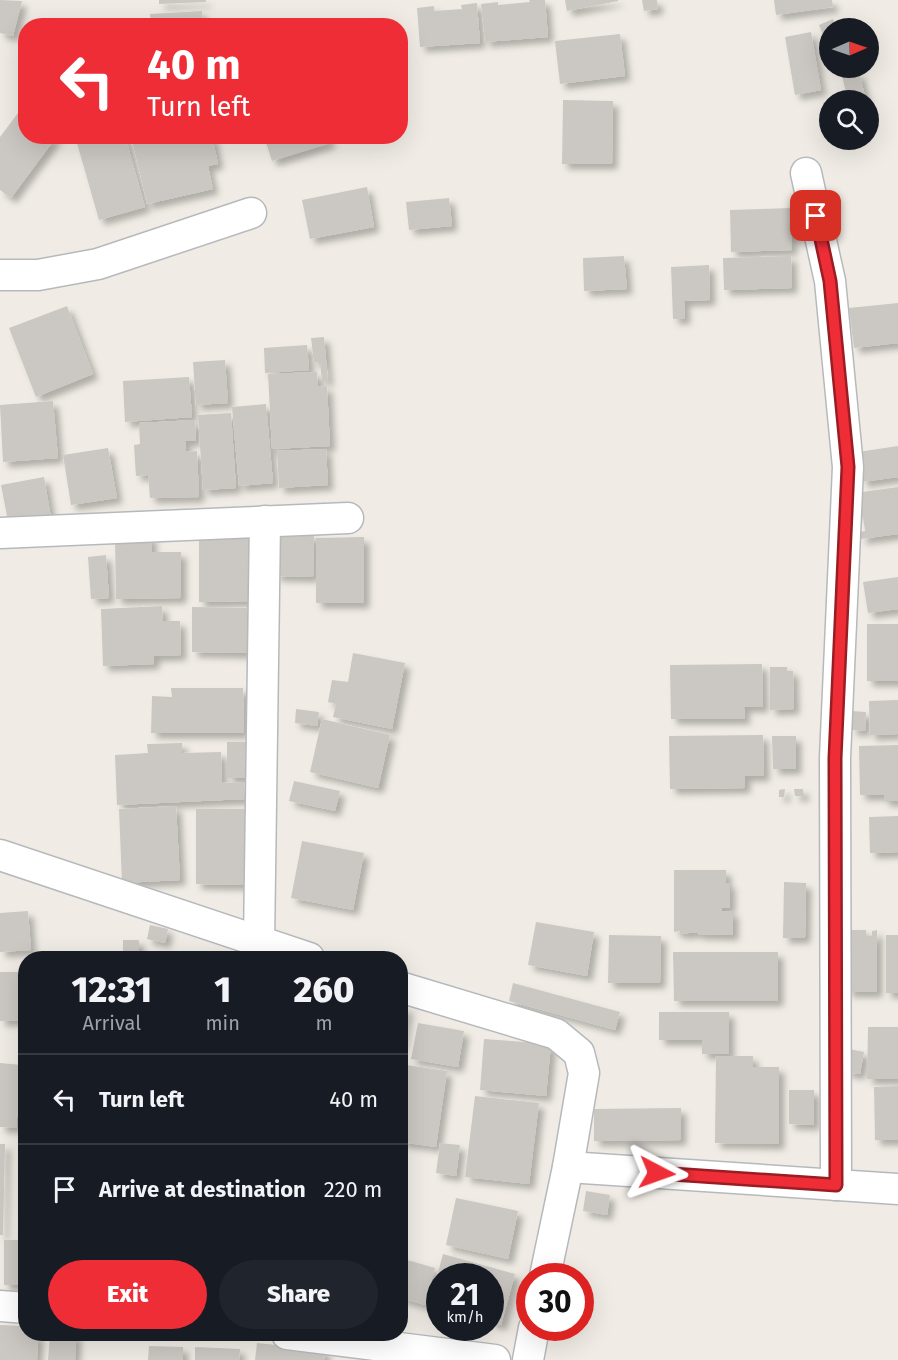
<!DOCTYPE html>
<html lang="en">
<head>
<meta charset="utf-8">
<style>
	body { margin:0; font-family:"Fira Sans",sans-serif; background:#20242c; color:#f1f3f6; height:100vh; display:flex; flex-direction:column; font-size:22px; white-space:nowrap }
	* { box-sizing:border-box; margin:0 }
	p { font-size:20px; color:#9ea1a6 }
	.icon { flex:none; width:33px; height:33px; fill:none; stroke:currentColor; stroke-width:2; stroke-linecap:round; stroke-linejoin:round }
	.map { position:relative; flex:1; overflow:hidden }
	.side { position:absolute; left:18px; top:951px; width:390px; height:390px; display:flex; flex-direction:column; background:#171b24; border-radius:24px; box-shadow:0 6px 24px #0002 }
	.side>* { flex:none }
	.guide { position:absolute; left:18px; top:18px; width:390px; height:126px; border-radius:24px; box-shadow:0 6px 24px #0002; background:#ee2d37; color:#fff; overflow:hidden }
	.needle { width:39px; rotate:88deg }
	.fabs { position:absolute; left:819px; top:18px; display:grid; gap:12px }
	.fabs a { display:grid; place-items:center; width:60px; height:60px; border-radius:50%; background:#171b24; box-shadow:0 6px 24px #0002; font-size:30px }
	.speed { position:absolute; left:426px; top:1263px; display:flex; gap:12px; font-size:30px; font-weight:700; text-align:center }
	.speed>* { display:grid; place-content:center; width:78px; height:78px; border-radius:50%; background:#171b24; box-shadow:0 6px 24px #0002; line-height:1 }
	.speed small { font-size:15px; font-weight:400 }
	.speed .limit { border:9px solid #d22; background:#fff; color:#111 }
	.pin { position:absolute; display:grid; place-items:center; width:51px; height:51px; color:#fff; margin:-26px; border-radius:12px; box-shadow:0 3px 9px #0006 }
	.me { position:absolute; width:66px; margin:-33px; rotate:94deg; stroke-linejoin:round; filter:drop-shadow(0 0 4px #0008) }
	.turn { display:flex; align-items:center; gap:21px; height:126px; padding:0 30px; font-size:27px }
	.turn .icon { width:78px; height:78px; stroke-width:2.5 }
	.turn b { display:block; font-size:42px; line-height:51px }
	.eta { display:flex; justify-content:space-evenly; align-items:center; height:102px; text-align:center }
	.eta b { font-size:36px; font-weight:800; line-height:42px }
	.button { display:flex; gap:12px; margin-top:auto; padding:12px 30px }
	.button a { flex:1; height:69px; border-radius:36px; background:#ee2d37; color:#fff; font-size:24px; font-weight:800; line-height:69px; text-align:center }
	.button a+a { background:#20242c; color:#f1f3f6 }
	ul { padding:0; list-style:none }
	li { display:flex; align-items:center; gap:18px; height:90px; padding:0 30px; border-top:2px solid #363941 }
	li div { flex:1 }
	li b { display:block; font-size:22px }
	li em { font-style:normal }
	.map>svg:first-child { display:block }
</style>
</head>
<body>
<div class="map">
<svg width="898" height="1360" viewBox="0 0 898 1360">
	<defs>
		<filter id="shadow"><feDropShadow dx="5.5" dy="5.5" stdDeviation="3" flood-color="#0004"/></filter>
	</defs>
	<rect width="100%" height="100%" fill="#f0ece5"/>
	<g fill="#cbc7c2" filter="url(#shadow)">
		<polygon points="0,0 22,1 13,36 0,33"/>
		<polygon points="159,0 206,0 206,2 159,4"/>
		<polygon points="529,0 545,0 548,37 485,42 481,4 498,2 498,5 530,2"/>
		<polygon points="565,0 618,0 618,1 567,11"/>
		<polygon points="642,0 657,0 658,9 644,11"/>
		<polygon points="774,0 832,0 833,7 776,15"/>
		<polygon points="477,3 480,43 420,47 417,8 434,6 434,11 462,9 461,5"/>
		<polygon points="202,11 203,26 151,26 150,14"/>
		<polygon points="833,19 837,28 830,28 829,50 819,25"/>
		<polygon points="811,32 821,90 795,95 785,37"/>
		<polygon points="620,34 625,76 560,84 555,41"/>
		<polygon points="859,72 866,100 848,100 842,76"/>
		<polygon points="563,100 613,101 612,164 562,164"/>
		<polygon points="830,101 830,119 829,119 823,103"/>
		<polygon points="21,109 26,112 26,136 57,136 11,198 0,190 0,137"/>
		<polygon points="75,136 125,136 145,207 99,220"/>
		<polygon points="131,136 212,136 218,164 208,166 213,189 147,204"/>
		<polygon points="264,136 328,136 330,143 272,161"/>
		<polygon points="367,187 374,227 310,239 302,200"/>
		<polygon points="449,198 452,226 409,230 406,202"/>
		<polygon points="791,208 792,250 731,252 730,210"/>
		<polygon points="624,256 627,289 584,291 583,258"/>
		<polygon points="791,256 792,288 724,290 723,258"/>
		<polygon points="709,265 710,300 684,301 685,319 673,319 671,267"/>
		<polygon points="898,303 898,343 854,348 849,308"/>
		<polygon points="67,306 93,374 36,397 9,328"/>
		<polygon points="324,337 328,381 322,381 320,362 314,362 311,338"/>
		<polygon points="307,345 309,370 265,373 264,348"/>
		<polygon points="225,360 228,403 196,405 193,362"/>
		<polygon points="317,372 318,387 327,386 330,446 272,449 268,374"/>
		<polygon points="189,377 192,417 125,422 123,381"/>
		<polygon points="53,401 58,458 3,462 0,405"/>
		<polygon points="266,404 273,483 239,486 232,407"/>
		<polygon points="231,413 236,488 203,490 198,415"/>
		<polygon points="195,420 196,441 185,441 186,452 197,451 199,497 150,498 148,475 136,476 134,445 140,444 139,423"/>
		<polygon points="898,446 898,477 862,482 858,452"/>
		<polygon points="108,448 117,498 71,505 63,455"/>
		<polygon points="326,449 328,485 279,488 277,451"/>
		<polygon points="44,477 51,518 9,526 1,485"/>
		<polygon points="898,487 898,534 861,539 860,532 865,531 863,516 858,516 855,493"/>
		<polygon points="276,534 314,535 313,577 275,576"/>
		<polygon points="151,535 152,552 181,552 181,598 116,599 115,536"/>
		<polygon points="199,537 250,537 251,601 199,602"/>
		<polygon points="364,537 364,603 316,603 316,538"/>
		<polygon points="106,555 109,598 91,599 88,557"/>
		<polygon points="898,577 898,609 868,613 863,582"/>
		<polygon points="162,606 163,621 180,621 181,655 154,656 154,664 103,666 101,609"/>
		<polygon points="192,607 247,608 247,653 192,652"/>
		<rect x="867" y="624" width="31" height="57"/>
		<polygon points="353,653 405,663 392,729 333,717 336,704 328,702 332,680 348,682"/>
		<polygon points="762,664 763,707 744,707 745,719 671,719 670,665"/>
		<polygon points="770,667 787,667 787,671 793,671 794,709 770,710"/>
		<polygon points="171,688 243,688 244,733 151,733 152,696 172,697"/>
		<polygon points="898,700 898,734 870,735 869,701"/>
		<polygon points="296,709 319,712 317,726 295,723"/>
		<polygon points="852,711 866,712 865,731 851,730"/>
		<polygon points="322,719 390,735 378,788 310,772"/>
		<polygon points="763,735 764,776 745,776 745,788 670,789 669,736"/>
		<polygon points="772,736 796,736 796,769 773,769"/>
		<rect x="227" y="742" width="23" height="36"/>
		<polygon points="182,743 182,753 221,752 222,783 244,782 245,799 117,805 115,755 148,753 147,744"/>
		<polygon points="898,745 898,801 884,801 884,795 860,795 859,746"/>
		<polygon points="294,781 340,791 335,811 289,801"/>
		<polygon points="785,789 784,797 779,797 779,790"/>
		<polygon points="794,789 803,789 804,796 795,796"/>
		<polygon points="176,806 180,880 122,883 119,809"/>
		<polygon points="196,809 252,809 252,885 196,884"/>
		<polygon points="898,816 898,852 870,853 869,817"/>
		<polygon points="302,841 364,853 353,910 291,898"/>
		<polygon points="674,870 726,870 726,883 730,883 730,908 722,908 721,911 733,911 733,935 697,934 697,932 680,934 680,931 674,932"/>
		<polygon points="784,882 806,883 805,938 783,938"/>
		<polygon points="28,911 31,950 0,952 0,913"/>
		<polygon points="536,922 594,932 587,976 528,965"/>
		<polygon points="150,925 168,929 165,943 147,939"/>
		<polygon points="847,930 866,930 866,936 872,936 872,931 877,930 877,992 847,992"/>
		<polygon points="609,935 661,936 660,983 608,983"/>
		<rect x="886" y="935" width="12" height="58"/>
		<rect x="123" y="940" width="16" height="18"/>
		<polygon points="673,952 778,952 778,1001 674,1001"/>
		<polygon points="105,954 105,958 66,958 66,957"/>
		<polygon points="0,972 26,972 26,1020 0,1021"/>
		<polygon points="513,983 620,1012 615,1030 509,1001"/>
		<polygon points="400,1007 407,1008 402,1045 400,1045"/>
		<polygon points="659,1012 729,1012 729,1054 702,1054 702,1040 659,1040"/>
		<polygon points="418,1023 464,1031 458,1067 411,1059"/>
		<polygon points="868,1027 898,1027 898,1079 867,1079"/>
		<polygon points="484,1039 551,1044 546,1096 480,1090"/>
		<polygon points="849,1049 864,1052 860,1074 845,1072"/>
		<polygon points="716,1056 753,1056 753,1067 779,1067 779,1144 715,1143"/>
		<polygon points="0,1063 22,1065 16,1128 0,1127"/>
		<polygon points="406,1065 447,1071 436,1147 400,1142 400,1108"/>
		<polygon points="898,1086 898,1140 875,1140 874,1087"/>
		<polygon points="789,1090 814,1090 814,1125 789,1124"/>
		<polygon points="475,1096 539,1103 529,1184 465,1177"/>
		<polygon points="681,1108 681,1140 594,1141 594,1109"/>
		<polygon points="440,1143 460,1145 456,1176 436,1173"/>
		<polygon points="0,1144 5,1144 3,1235 0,1235"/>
		<polygon points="586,1191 610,1195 607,1215 583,1211"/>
		<polygon points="456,1198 518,1211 508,1259 446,1245"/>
		<rect x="4" y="1240" width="22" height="45"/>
		<polygon points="443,1254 515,1274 501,1325 490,1322 490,1276 440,1276 440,1308 429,1306"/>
		<polygon points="400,1258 435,1268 425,1305 400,1298"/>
		<polygon points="0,1325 26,1326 26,1334 38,1334 37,1360 0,1360"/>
		<polygon points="50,1334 76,1334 75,1360 48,1360"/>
		<polygon points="257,1343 325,1350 324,1360 255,1360"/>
		<polygon points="149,1346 183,1347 183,1360 148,1360"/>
		<polygon points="195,1347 240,1349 239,1360 195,1360"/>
	</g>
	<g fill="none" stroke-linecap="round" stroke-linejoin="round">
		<defs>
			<g id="street">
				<polyline points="806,173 830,281 848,467 835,758 836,1185"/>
				<polyline points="0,275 38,275 98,264 251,213"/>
				<polyline points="0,533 348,518"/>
				<polyline points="0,855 309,958"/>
				<polyline points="259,943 265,521"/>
				<polyline points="400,987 556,1034 579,1053 584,1073 568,1167 545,1276"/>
				<polyline points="568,1167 898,1189"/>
				<polyline points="0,1306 26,1308"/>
				<polyline points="287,1334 495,1360"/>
				<polyline points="528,1360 534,1328"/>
			</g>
		</defs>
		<use href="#street" stroke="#b6b9bc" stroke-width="33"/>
		<use href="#street" stroke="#fff" stroke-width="30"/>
	</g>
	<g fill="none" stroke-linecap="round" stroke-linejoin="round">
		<defs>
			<polyline id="route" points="657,1173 836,1185 835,758 848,467 830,281 816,216"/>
		</defs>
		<use href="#route" stroke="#9b1d24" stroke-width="15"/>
		<use href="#route" stroke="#ee2d37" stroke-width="10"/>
	</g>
</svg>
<div class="fabs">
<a><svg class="needle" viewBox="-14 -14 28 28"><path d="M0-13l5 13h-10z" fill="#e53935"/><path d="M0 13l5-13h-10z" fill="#9ea1a6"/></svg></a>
<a><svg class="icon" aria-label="search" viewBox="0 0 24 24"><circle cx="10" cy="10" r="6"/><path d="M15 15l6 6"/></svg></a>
</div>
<div class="speed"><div>21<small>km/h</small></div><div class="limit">30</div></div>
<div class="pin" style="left:816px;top:216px;background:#d93025"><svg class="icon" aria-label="arrive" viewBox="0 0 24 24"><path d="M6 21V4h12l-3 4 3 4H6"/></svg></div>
<svg class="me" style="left:657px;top:1173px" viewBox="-20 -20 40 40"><path d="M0-17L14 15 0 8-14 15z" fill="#ee2d37" stroke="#fff" stroke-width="4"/></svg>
<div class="guide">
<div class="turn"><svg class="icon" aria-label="left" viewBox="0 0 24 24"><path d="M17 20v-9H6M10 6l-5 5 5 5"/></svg><div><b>40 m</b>Turn left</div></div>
</div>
<section class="side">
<div class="eta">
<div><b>12:31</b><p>Arrival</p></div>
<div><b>1</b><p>min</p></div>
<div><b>260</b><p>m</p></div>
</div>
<ul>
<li><svg class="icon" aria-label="left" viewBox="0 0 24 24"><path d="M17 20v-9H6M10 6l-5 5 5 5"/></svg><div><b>Turn left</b></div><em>40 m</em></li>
<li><svg class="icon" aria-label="arrive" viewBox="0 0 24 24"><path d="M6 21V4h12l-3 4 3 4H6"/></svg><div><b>Arrive at destination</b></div><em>220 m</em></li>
</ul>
<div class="button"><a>Exit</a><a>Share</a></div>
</section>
</div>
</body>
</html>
